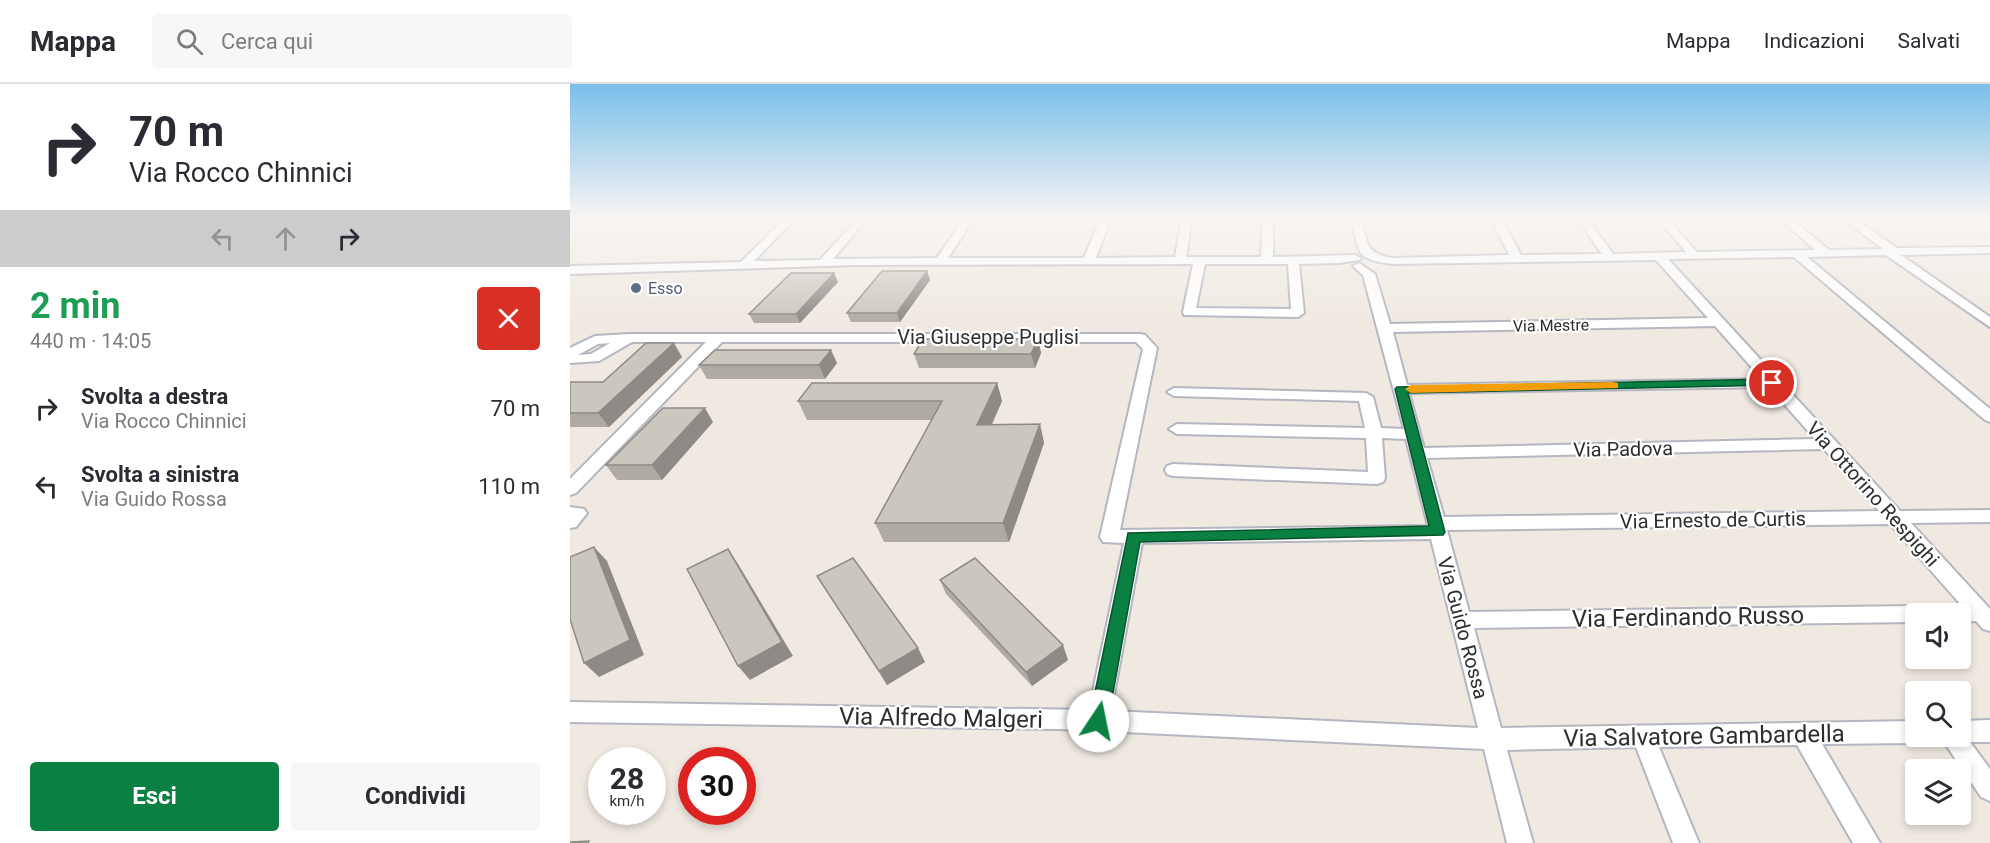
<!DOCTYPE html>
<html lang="it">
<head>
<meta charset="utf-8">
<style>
	body { margin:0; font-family:Roboto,sans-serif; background:#f7f7f7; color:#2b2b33; height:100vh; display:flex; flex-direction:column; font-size:22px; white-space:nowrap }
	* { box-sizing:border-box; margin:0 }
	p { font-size:20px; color:#7c7c81 }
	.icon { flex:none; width:33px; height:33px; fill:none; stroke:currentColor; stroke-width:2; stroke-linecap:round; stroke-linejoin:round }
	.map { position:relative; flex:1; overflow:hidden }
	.drawer { display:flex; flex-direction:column; background:#fff; width:570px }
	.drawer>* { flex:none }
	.top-card { background:#fff; color:#2b2b33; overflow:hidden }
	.buttons { position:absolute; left:1335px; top:519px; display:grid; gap:12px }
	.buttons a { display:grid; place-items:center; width:66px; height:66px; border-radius:6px; background:#fff; box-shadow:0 3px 9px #0003; font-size:30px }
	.speed { position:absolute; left:18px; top:663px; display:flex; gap:12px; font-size:30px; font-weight:700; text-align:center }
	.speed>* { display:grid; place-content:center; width:78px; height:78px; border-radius:50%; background:#fff; box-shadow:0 3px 9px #0003; line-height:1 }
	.speed small { font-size:15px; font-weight:400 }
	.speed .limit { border:9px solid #d22; background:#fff; color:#111 }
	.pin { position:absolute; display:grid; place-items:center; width:51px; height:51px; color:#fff; margin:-26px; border:3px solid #fff; border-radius:50%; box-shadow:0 2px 6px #0007 }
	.me { position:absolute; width:66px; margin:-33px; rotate:11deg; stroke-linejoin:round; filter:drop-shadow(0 0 4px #0008) }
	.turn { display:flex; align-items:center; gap:21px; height:126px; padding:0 30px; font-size:27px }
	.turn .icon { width:78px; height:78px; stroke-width:2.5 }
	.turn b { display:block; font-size:42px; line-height:51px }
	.lanes { display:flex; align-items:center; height:57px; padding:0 30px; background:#0003; justify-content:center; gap:30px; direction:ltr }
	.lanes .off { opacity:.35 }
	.round { display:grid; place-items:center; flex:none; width:63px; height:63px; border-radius:6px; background:#f7f7f7 }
	.headline { display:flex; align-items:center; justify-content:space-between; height:102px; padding:0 30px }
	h1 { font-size:36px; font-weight:700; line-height:45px; color:#1e9e55 }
	.action { display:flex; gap:12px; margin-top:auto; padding:12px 30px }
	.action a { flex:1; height:69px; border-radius:6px; background:#0b8043; color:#fff; font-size:24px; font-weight:700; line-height:69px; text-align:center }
	.action a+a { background:#f7f7f7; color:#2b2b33 }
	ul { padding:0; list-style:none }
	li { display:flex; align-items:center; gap:18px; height:78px; padding:0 30px }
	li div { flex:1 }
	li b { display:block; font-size:22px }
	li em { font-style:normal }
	header { display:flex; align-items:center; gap:36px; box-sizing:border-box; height:84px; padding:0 30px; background:#fff; border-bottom:2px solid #e1e1e2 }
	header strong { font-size:28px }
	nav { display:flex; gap:33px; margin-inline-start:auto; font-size:21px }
	.search { width:420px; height:54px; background:#f7f7f7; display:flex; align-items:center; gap:15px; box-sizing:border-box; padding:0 21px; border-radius:6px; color:#7c7c81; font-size:22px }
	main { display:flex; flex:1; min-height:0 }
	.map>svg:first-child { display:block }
</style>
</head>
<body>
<header>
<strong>Mappa</strong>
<div class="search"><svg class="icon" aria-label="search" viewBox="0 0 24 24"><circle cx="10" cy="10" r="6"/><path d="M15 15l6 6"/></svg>Cerca qui</div>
<nav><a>Mappa</a><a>Indicazioni</a><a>Salvati</a></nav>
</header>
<main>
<section class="drawer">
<div class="top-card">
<div class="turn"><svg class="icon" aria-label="right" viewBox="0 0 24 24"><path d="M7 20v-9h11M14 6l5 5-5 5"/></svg><div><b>70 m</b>Via Rocco Chinnici</div></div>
<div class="lanes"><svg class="icon off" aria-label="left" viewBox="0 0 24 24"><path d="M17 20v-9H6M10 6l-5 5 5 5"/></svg><svg class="icon off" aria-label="ahead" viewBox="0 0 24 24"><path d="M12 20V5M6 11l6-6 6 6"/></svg><svg class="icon" aria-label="right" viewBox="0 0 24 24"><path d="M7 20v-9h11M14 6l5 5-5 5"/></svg></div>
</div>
<div class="headline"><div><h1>2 min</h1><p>440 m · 14:05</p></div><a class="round" style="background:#d93025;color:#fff"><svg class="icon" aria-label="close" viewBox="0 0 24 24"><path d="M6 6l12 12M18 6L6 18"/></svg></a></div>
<ul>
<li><svg class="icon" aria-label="right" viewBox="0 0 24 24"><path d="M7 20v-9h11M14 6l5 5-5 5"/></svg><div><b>Svolta a destra</b><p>Via Rocco Chinnici</p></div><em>70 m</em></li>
<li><svg class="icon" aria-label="left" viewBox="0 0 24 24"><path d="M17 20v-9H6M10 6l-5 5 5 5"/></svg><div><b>Svolta a sinistra</b><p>Via Guido Rossa</p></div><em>110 m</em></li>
</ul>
<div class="action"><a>Esci</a><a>Condividi</a></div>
</section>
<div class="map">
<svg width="1420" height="759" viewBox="0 0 1420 759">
	<rect width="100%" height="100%" fill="#efe9e1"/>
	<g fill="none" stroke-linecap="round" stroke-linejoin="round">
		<defs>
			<g id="street">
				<path d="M215,134H226L184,177L250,176L288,134H298L263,175L367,174L394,134H404L378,174H514L531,134H541L526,174L605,173L612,134H622L616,173H691L693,134H703V173L785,171L791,174L789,176L769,179L729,180L734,229L728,233L614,231L613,228L623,180L286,181L0,190V182L171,178ZM635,180H718L721,225L626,224Z"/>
				<path d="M781,134H791C798,159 795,170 823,174L939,171L921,134H931L951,171L1032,170L1007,134H1017L1043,170L1116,168L1087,134H1097L1127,168L1245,166L1209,134H1220L1259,166L1313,165L1272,134H1283L1327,164L1420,163V169L1331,171L1420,233V243L1316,171L1237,173L1420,325V338L1415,336L1224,173L1098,175L1330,427L1420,426V438L1341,439L1420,525V547L1413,545L1406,537L1390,538V530H1374L1377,524L1392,522L1320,440L877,446L899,528L1346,522L1353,524L1356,530H1346V538L904,544L931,644L1346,637V652H1356L1346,659L1252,660L1310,759H1283L1227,661L1089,663L1129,759H1103L1066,663L937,666L963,759H937L914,665L489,645L0,638V618L519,626L554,459L533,458L530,453L573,265L566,258H152L6,409L0,411V395L136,258H62L29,277L0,279V264L25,252L59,250H570L575,251L587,264L550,446L858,442L836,355L812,354L815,394L813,398L807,400L603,392L597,390L595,386L597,382L603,380L798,388L796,354L607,350L599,345L607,340L795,344L789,317L604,312L597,308L604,304L796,309L803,313L811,344L834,345L793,191L783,182L789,179L805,190L820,240L1138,234L1086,176L823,180C785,176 789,168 781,134ZM1145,242L1192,295L837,301L823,248ZM40,259L21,270L8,271L28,260ZM1199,303L1245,355L854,364L839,309ZM1254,365L1309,427L874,433L857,374ZM861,455L908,644L541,627L572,459Z"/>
				<polygon points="0,423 14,425 17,429 6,443 0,444"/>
				<polygon points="1420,636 1420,658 1400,658 1420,685 1420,717 1411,713 1370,652 1390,652 1390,637"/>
			</g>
		</defs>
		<use href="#street" stroke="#b4b7c1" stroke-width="4"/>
		<use href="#street" fill="#fff" fill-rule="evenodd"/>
	</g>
	<g fill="#afaba4">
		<polygon points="357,187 360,196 330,238 281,238 277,229"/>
		<polygon points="268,198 230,239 184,239 179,230"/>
		<polygon points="468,255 471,269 465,284 349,284 344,270"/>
		<polygon points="112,273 39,343 0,343 0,298 33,298"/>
		<polygon points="267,279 255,295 137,295 129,281"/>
		<polygon points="427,299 432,317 422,341 470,340 474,359 439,458 314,458 305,439 362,336 237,336 228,317"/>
		<polygon points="143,338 92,396 47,396 36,381"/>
		<polygon points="247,492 355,578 317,601"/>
		<polygon points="370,496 498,576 462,602 376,510"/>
	</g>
	<g fill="#8e8b86">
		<polygon points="357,187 360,196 330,238 327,229"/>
		<polygon points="264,189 268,198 230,239 226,230"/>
		<polygon points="468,255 471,269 465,284 461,270"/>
		<polygon points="104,259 112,273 39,343 28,329"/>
		<polygon points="261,266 267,279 255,295 249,281"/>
		<polygon points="427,299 432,317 413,359 407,341"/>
		<polygon points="135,324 143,338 92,396 82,381"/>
		<polygon points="470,340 474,359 439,458 433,439"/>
		<polygon points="24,463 37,477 74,571 29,593 14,579"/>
		<polygon points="158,465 168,480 223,572 180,596 168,582"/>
		<polygon points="493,561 498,576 462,602 456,588"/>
		<polygon points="348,564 355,578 317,601 309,587"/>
	</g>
	<g fill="#cbc7bf" stroke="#8e8b86" stroke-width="1.5">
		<polygon points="312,187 357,187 327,229 277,229"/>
		<polygon points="221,189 264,189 226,230 179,230"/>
		<polygon points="353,255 468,255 461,270 344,270"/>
		<polygon points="76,259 104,259 28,329 0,329 0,298 33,298"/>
		<polygon points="145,266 261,266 249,281 129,281"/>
		<polygon points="242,299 427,299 407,341 470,340 433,439 305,439 372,317 228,317"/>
		<polygon points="93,324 135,324 82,381 36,381"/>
		<polygon points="24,463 60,556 14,579 0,535 0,473"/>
		<polygon points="158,465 212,558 168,582 117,485"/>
		<polygon points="283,474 348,564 309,587 247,492"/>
		<polygon points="405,474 493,561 456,588 370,496"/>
		<polygon points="19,757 18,759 0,759 0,758"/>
	</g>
	<linearGradient id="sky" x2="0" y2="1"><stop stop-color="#7abfeb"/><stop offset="0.56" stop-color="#f8f5f2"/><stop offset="1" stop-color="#f8f5f2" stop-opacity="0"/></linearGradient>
	<rect width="1420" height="240" fill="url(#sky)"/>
	<polygon fill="#0b8043" stroke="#07532c" stroke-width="1.5" points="1202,295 1207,296 1207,301 838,309 875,448 873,451 570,458 538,637 535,643 528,645 521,643 519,637 558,449 859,442 825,305 827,303"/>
	<polygon fill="#f59e0b" points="1043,298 1048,299 1048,304 841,309 835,305 841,301"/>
	<circle fill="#5c6f8a" stroke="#fff" stroke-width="2" cx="66" cy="204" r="6"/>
	<g text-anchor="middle" stroke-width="4.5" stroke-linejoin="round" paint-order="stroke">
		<g font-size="16" fill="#4e5e75" stroke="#fff" text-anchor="start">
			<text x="78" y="210">Esso</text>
		</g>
		<g font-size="16" fill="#2e2e2e" stroke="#fff">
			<text transform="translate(981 241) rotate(-1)" y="6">Via Mestre</text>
		</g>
		<g font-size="20" fill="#2e2e2e" stroke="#fff">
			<text x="418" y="260">Via Giuseppe Puglisi</text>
			<text transform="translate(1053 365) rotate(-1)" y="7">Via Padova</text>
			<text transform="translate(1303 410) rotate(48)" y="7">Via Ottorino Respighi</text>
			<text transform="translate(1143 436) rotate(-1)" y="7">Via Ernesto de Curtis</text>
			<text transform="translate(893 544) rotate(75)" y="7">Via Guido Rossa</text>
		</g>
		<g font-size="24" fill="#2e2e2e" stroke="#fff">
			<text transform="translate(1118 533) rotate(-1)" y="8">Via Ferdinando Russo</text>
			<text transform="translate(371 634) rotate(1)" y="8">Via Alfredo Malgeri</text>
			<text transform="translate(1134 652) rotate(-1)" y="8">Via Salvatore Gambardella</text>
		</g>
	</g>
</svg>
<div class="buttons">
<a><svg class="icon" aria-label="sound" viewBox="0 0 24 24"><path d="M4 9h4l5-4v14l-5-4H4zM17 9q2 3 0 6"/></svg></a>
<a><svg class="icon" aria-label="search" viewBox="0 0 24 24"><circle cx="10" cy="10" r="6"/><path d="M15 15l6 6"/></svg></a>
<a><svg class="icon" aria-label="layers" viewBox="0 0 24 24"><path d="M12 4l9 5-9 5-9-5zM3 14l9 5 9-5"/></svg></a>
</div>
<div class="speed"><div>28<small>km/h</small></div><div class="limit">30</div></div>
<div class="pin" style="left:1202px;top:299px;background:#d93025"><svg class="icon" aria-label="arrive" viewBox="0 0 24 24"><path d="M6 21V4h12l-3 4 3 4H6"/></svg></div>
<svg class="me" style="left:528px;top:637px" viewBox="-20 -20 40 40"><circle r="19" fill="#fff"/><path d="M0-13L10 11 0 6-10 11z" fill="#0b8043"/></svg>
</div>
</main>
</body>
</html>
